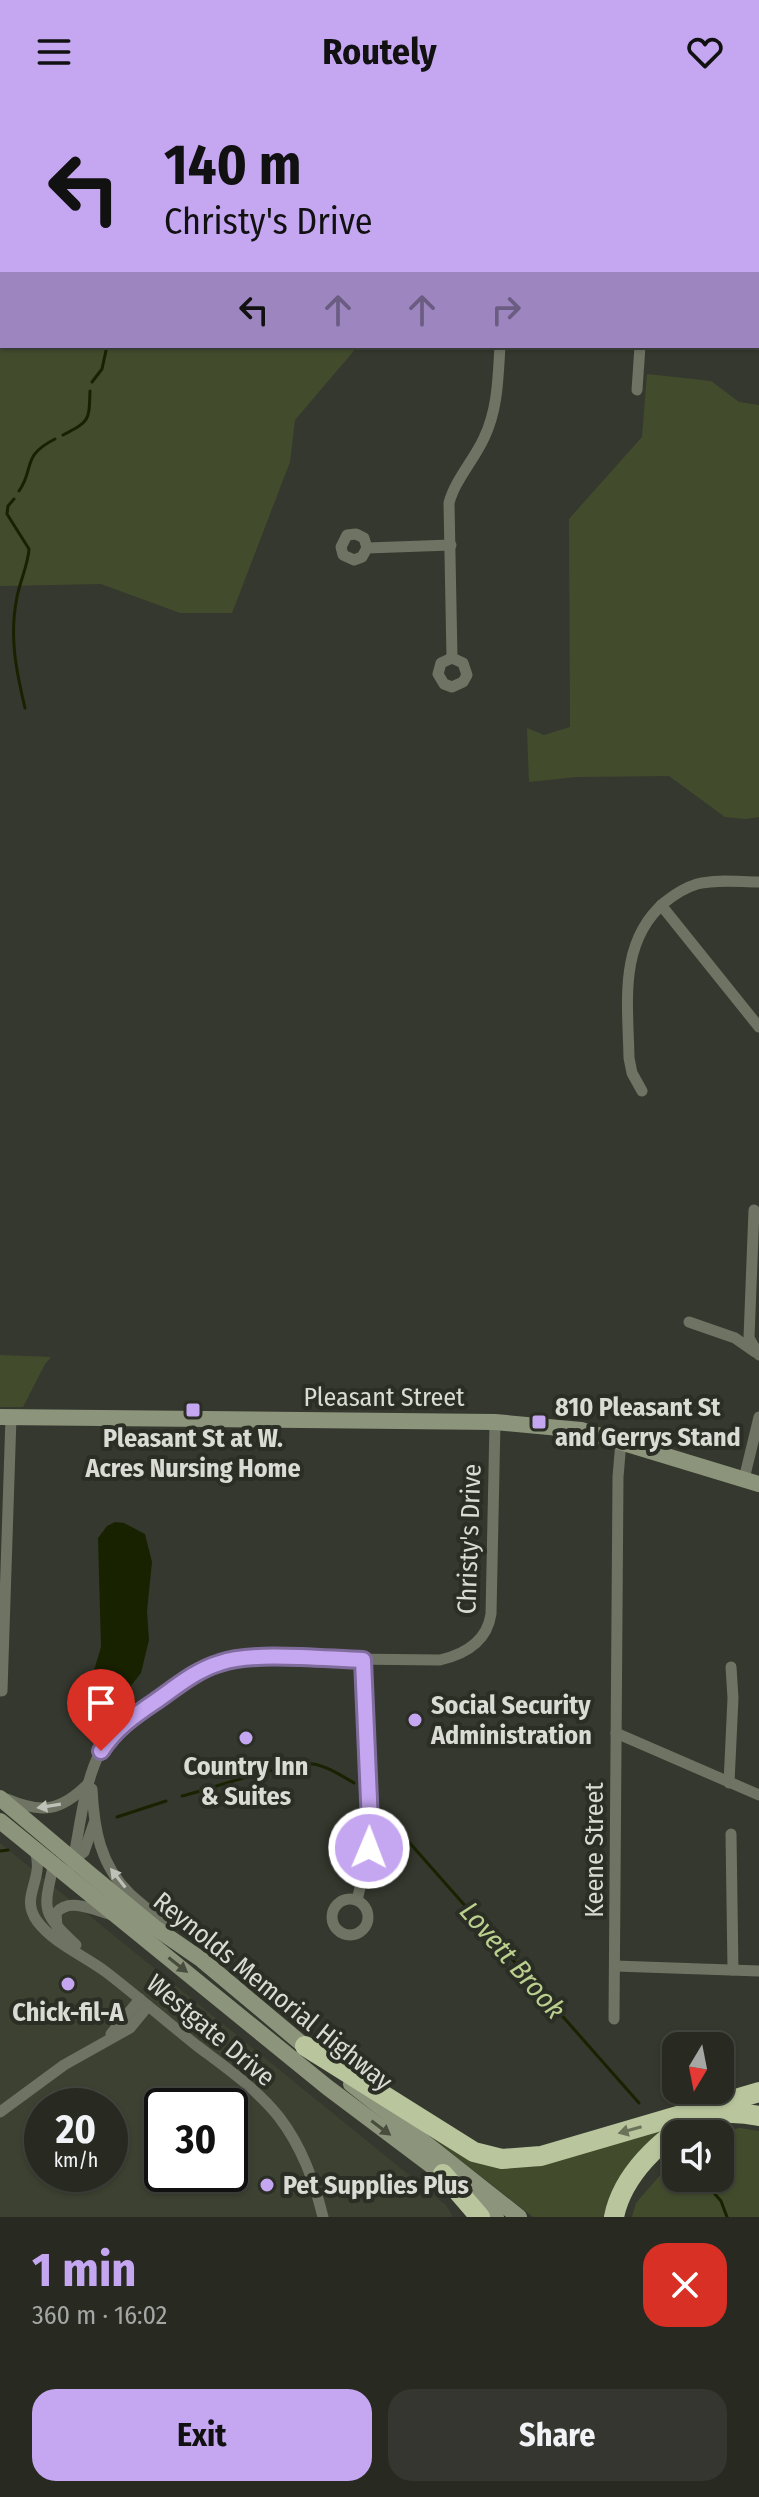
<!DOCTYPE html>
<html lang="en">
<head>
<meta charset="utf-8">
<style>
	body { margin:0; font-family:"Fira Sans Condensed",sans-serif; background:#34362f; color:#f1f3f6; height:100vh; display:flex; flex-direction:column; font-size:30px; white-space:nowrap }
	* { box-sizing:border-box; margin:0 }
	p { font-size:26px; color:#a5a7a5 }
	.icon { flex:none; width:44px; height:44px; fill:none; stroke:currentColor; stroke-width:2; stroke-linecap:round; stroke-linejoin:round }
	.map { position:relative; height:2113px; overflow:hidden }
	.sheet { display:flex; flex-direction:column; background:#282a22; flex:1 }
	.sheet>* { flex:none }
	.banner { position:absolute; left:0px; top:0px; width:760px; height:244px; box-shadow:0 2px 6px #0004,0 0 0 2px #444640; background:#c5a7f1; color:#111; overflow:hidden }
	.needle { width:52px; rotate:190deg }
	.tools { position:absolute; left:662px; top:1928px; display:grid; gap:16px }
	.tools a { display:grid; place-items:center; width:72px; height:72px; border-radius:16px; background:#282a22; box-shadow:0 2px 6px #0004,0 0 0 2px #444640; font-size:40px }
	.speed { position:absolute; left:24px; top:1984px; display:flex; gap:16px; font-size:40px; font-weight:700; text-align:center }
	.speed>* { display:grid; place-content:center; width:104px; height:104px; border-radius:50%; background:#282a22; box-shadow:0 2px 6px #0004,0 0 0 2px #444640; line-height:1 }
	.speed small { font-size:20px; font-weight:400 }
	.speed .limit { border:4px solid #111; border-radius:12px; background:#fff; color:#111 }
	.pin { position:absolute; display:grid; place-items:center; width:68px; height:68px; color:#fff; margin:-82px -34px; border-radius:50% 50% 50% 0; rotate:-45deg; box-shadow:0 0 8px #0007 }
	.pin .icon { rotate:45deg }
	.me { position:absolute; width:88px; margin:-44px; rotate:1deg; stroke-linejoin:round; filter:drop-shadow(0 0 6px #0008) }
	.turn { display:flex; align-items:center; gap:28px; height:168px; padding:0 32px; font-size:36px }
	.turn .icon { width:104px; height:104px; stroke-width:2.5 }
	.turn b { display:block; font-size:56px; line-height:68px }
	.lanes { display:flex; align-items:center; height:76px; padding:0 32px; background:#0003; justify-content:center; gap:40px; direction:ltr }
	.lanes .off { opacity:.35 }
	.round { display:grid; place-items:center; flex:none; width:84px; height:84px; border-radius:24px; background:#34362f }
	.summary { display:flex; align-items:center; justify-content:space-between; height:136px; padding:0 32px }
	h1 { font-size:48px; font-weight:700; line-height:60px; color:#c5a7f1 }
	.button { display:flex; gap:16px; margin-top:auto; padding:16px 32px }
	.button a { flex:1; height:92px; border-radius:24px; background:#c5a7f1; color:#111; font-size:32px; font-weight:700; line-height:92px; text-align:center }
	.button a+a { background:#34362f; color:#f1f3f6 }
	header { display:flex; justify-content:space-between; align-items:center; height:104px; padding:0 32px; background:#c5a7f1; color:#111; font-size:36px; font-weight:700 }
	.map>svg:first-child { display:block }
</style>
</head>
<body>
<header><svg class="icon" aria-label="menu" viewBox="0 0 24 24"><path d="M4 6h16M4 12h16M4 18h16"/></svg>Routely<svg class="icon" aria-label="heart" viewBox="0 0 24 24"><path d="M12 20l-8-8c-3-5 5-10 8-4 3-6 11-1 8 4z"/></svg></header>
<div class="map">
<svg width="759" height="2113" viewBox="0 0 759 2113">
	<rect width="100%" height="100%" fill="#35382e"/>
	<path fill="#3c4131" fill-rule="evenodd" d="M0,1739L446,2101L453,2113H0ZM42,2002H110V2070H42ZM162,2002H230V2070H162Z"/>
	<g fill="#424c2d">
		<polygon points="0,0 411,0 2,2 2,242 358,242 295,316 290,358 232,509 180,509 101,480 0,482"/>
		<polygon points="647,270 711,277 739,298 759,301 759,713 746,715 725,713 669,672 576,673 529,678 527,624 544,631 570,623 569,415 642,333"/>
		<polygon points="0,1251 51,1253 45,1260 23,1303 0,1303"/>
		<path d="M693,2014L608,2113H533L431,2033C465,2051 495,2065 535,2063Z"/>
		<polygon points="740,2024 759,2027 759,2113 632,2113 636,2099 676,2053 676,2074 720,2074 720,2030 706,2030"/>
	</g>
	<polygon fill="#192200" points="115,1418 124,1419 145,1430 152,1458 147,1507 149,1536 141,1569 130,1583 108,1592 93,1606 86,1608 83,1603 101,1543 98,1434 107,1422"/>
	<g fill="none" stroke-linecap="round" stroke-linejoin="round">
		<g stroke="#192200" stroke-width="3">
			<polyline points="191,0 192,2"/>
			<polyline points="92,278 102,265 107,242"/>
			<path d="M63,331C90,317 89,317 90,287"/>
			<path d="M19,387C35,364 21,352 55,335"/>
			<path d="M14,395L8,402L7,410L29,445C28,461 20,477 17,493C9,532 16,566 25,604"/>
			<path d="M182,1692C210,1685 290,1657 313,1660C327,1662 342,1672 354,1679"/>
			<polyline points="386,1712 639,1999"/>
			<polyline points="117,1713 166,1697"/>
			<polyline points="0,1747 8,1746"/>
			<polyline points="701,2074 721,2097 727,2113"/>
		</g>
		<g stroke="#6e7363" stroke-width="11">
			<polyline points="517,2 517,0"/>
			<polyline points="657,2 657,0"/>
			<polyline points="637,286 640,242"/>
			<polyline points="367,444 364,434 356,430 347,431 341,443 343,451 354,456 362,453 367,444 451,441"/>
			<path d="M452,554L463,559L467,571L463,578L452,583L444,580L438,570L441,559L452,554L449,399C455,376 474,356 484,334C498,305 498,273 500,242"/>
			<polyline points="661,801 759,923"/>
			<path d="M642,987L632,969L629,954C628,899 618,838 665,798C675,790 684,784 697,780C717,775 739,778 759,778"/>
			<polyline points="754,1106 749,1234 759,1251"/>
			<polyline points="689,1218 735,1234 755,1248"/>
			<polyline points="744,1375 759,1313"/>
			<polyline points="2,1587 11,1313"/>
			<polyline points="616,1629 759,1691"/>
			<polyline points="729,1679 733,1594 731,1563"/>
			<path d="M92,1685C94,1725 100,1761 130,1790C145,1804 160,1812 169,1831"/>
			<path d="M7,1695C42,1710 61,1707 88,1680"/>
			<polyline points="731,1730 733,1866"/>
			<path d="M35,1747C45,1776 19,1792 37,1817C53,1839 85,1852 106,1868C137,1892 166,1917 196,1941C225,1963 257,1985 279,2013C302,2043 314,2077 323,2113"/>
			<polyline points="71,1757 84,1748 94,1719"/>
			<path d="M54,1758C44,1806 39,1806 76,1841"/>
			<path d="M72,1762C80,1725 83,1682 100,1648C115,1619 190,1568 221,1558C231,1555 241,1554 252,1554L440,1556C466,1550 487,1537 491,1510L495,1318"/>
			<circle cx="350" cy="1813" r="18"/>
			<path d="M357,1796C378,1717 366,1636 363,1556"/>
			<path d="M57,1823L56,1809C69,1793 95,1806 112,1811"/>
			<polyline points="615,1862 759,1867"/>
			<polyline points="614,1915 618,1373 621,1337"/>
			<polyline points="111,1930 140,1895"/>
			<polyline points="0,2008 64,1961 130,1924 148,1902"/>
		</g>
		<g stroke="#8c957b" stroke-width="16">
			<polyline points="0,1313 495,1318 581,1326 759,1380"/>
			<polyline points="0,1694 90,1770 154,1823 202,1856 314,1950"/>
			<polyline points="0,1717 327,1983 452,2077"/>
			<polyline points="351,1980 519,2113"/>
			<polyline points="473,2095 496,2113"/>
		</g>
		<g stroke="#b9c69d" stroke-width="20">
			<polyline points="305,1942 474,2048 502,2055 541,2052 759,1988"/>
			<polyline points="443,2070 480,2113"/>
			<path d="M614,2113C622,2072 661,2033 697,2016C717,2007 739,2008 759,2012"/>
		</g>
	</g>
	<defs><path id="oneway-solid" d="M-6-.8H1V-3.2L6.5 0L1 3.2V.8H-6Z" transform="scale(2)"/></defs>
	<g fill="#bec1b8">
		<use href="#oneway-solid" transform="translate(49 1702) rotate(171)"/>
		<use href="#oneway-solid" transform="translate(118 1774) rotate(-128)"/>
	</g>
	<g fill="#484d3e">
		<use href="#oneway-solid" transform="translate(178 1861) rotate(38)"/>
		<use href="#oneway-solid" transform="translate(381 2024) rotate(37)"/>
	</g>
	<use fill="#6b725a" href="#oneway-solid" transform="translate(630 2026) rotate(164)"/>
	<g fill="none" stroke-linecap="round" stroke-linejoin="round">
		<defs>
			<path id="route" d="M101,1647C115,1625 135,1611 156,1597C176,1583 196,1566 220,1559C254,1547 325,1555 363,1556L370,1719L369,1744"/>
		</defs>
		<use href="#route" stroke="#806d9d" stroke-width="20"/>
		<use href="#route" stroke="#c5a7f1" stroke-width="14"/>
	</g>
	<g fill="#c5a7f1" stroke="#2b2e24" stroke-width="3">
		<rect x="185" y="1298" width="16" height="16" rx="4"/>
		<rect x="531" y="1310" width="16" height="16" rx="4"/>
		<circle cx="415" cy="1616" r="8"/>
		<circle cx="246" cy="1634" r="8"/>
		<circle cx="68" cy="1880" r="8"/>
		<circle cx="267" cy="2081" r="8"/>
	</g>
	<g text-anchor="middle" stroke-width="8" stroke-linejoin="round" paint-order="stroke">
		<g font-size="26" fill="#d9dbd4" stroke="#2b2e24">
			<text x="384" y="1302">Pleasant Street</text>
			<text transform="translate(469 1435) rotate(-88)" y="9">Christy's Drive</text>
			<text transform="translate(594 1746) rotate(-90)" y="9">Keene Street</text>
			<text transform="translate(273 1887) rotate(39)" y="9">Reynolds Memorial Highway</text>
			<text transform="translate(211 1926) rotate(40)" y="9">Westgate Drive</text>
		</g>
		<g font-size="26" font-weight="bold" fill="#d9dbd4" stroke="#2b2e24" text-anchor="start">
			<text x="555" y="1312">810 Pleasant St<tspan x="555" dy="30">and Gerrys Stand</tspan></text>
			<text x="193" y="1343" text-anchor="middle">Pleasant St at W.<tspan x="193" dy="30">Acres Nursing Home</tspan></text>
			<text x="431" y="1610">Social Security<tspan x="431" dy="30">Administration</tspan></text>
			<text x="246" y="1671" text-anchor="middle">Country Inn<tspan x="246" dy="30">&amp; Suites</tspan></text>
			<text x="68" y="1917" text-anchor="middle">Chick-fil-A</text>
			<text x="283" y="2090">Pet Supplies Plus</text>
		</g>
		<g font-size="28" font-style="italic" fill="#bbd08f" stroke="#2b2e24">
			<text transform="translate(513 1856) rotate(49)" y="10">Lovett Brook</text>
		</g>
	</g>
</svg>
<div class="tools">
<a><svg class="needle" viewBox="-14 -14 28 28"><path d="M0-13l5 13h-10z" fill="#e53935"/><path d="M0 13l5-13h-10z" fill="#a5a7a5"/></svg></a>
<a><svg class="icon" aria-label="sound" viewBox="0 0 24 24"><path d="M4 9h4l5-4v14l-5-4H4zM17 9q2 3 0 6"/></svg></a>
</div>
<div class="speed"><div>20<small>km/h</small></div><div class="limit">30</div></div>
<div class="pin" style="left:101px;top:1647px;background:#d93025"><svg class="icon" aria-label="arrive" viewBox="0 0 24 24"><path d="M6 21V4h12l-3 4 3 4H6"/></svg></div>
<svg class="me" style="left:369px;top:1744px" viewBox="-20 -20 40 40"><circle r="17" fill="#c5a7f1" stroke="#fff" stroke-width="3"/><path d="M0-11L8 9 0 5-8 9z" fill="#fff"/></svg>
<div class="banner">
<div class="turn"><svg class="icon" aria-label="left" viewBox="0 0 24 24"><path d="M17 20v-9H6M10 6l-5 5 5 5"/></svg><div><b>140 m</b>Christy's Drive</div></div>
<div class="lanes"><svg class="icon" aria-label="left" viewBox="0 0 24 24"><path d="M17 20v-9H6M10 6l-5 5 5 5"/></svg><svg class="icon off" aria-label="ahead" viewBox="0 0 24 24"><path d="M12 20V5M6 11l6-6 6 6"/></svg><svg class="icon off" aria-label="ahead" viewBox="0 0 24 24"><path d="M12 20V5M6 11l6-6 6 6"/></svg><svg class="icon off" aria-label="right" viewBox="0 0 24 24"><path d="M7 20v-9h11M14 6l5 5-5 5"/></svg></div>
</div>
</div>
<section class="sheet">
<div class="summary"><div><h1>1 min</h1><p>360 m · 16:02</p></div><a class="round" style="background:#d93025;color:#fff"><svg class="icon" aria-label="close" viewBox="0 0 24 24"><path d="M6 6l12 12M18 6L6 18"/></svg></a></div>
<div class="button"><a>Exit</a><a>Share</a></div>
</section>
</body>
</html>
